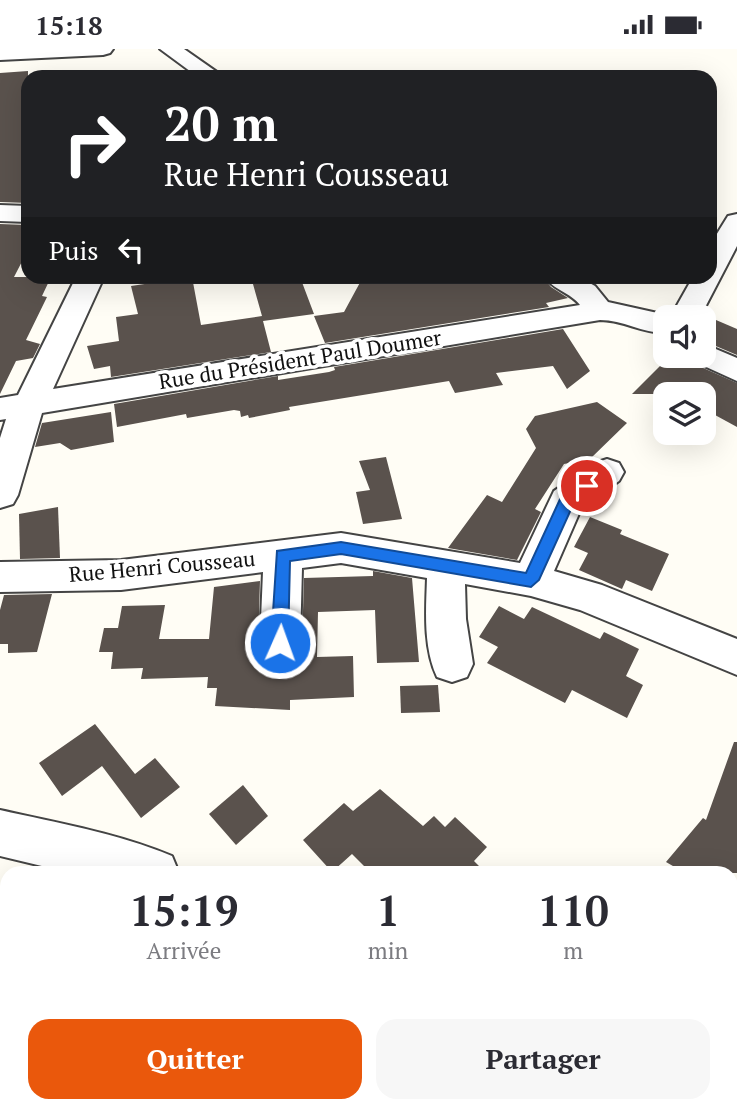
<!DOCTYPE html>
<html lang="fr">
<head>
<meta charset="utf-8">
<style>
	body { margin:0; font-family:"PT Serif",serif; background:#f7f7f7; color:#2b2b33; height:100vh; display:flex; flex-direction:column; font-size:26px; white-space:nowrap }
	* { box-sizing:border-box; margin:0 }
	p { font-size:23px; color:#7c7c81 }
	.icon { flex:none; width:38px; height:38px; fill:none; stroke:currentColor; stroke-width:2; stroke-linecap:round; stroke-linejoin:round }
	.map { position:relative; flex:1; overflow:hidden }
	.details { position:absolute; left:0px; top:817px; width:738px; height:247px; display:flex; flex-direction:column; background:#fff; border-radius:21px 21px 0 0; box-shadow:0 7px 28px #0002 }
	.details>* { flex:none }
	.hud { position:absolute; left:21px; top:21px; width:696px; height:214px; border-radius:21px; box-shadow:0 7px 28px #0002; background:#202124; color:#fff; overflow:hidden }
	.tools { position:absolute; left:653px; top:256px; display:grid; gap:14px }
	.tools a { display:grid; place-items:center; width:63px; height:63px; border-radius:14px; background:#fff; box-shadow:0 7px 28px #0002; font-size:35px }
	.pin { position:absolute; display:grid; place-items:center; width:60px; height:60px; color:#fff; margin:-30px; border:4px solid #fff; border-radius:50%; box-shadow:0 2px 7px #0007 }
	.me { position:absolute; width:77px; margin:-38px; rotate:2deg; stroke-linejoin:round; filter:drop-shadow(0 0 5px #0008) }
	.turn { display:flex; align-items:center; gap:24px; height:147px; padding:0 28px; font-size:32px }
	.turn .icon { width:91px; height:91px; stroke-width:2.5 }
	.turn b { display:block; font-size:49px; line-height:60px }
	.then { display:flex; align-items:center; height:66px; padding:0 28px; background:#0003; gap:14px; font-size:26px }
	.eta { display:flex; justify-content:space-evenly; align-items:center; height:119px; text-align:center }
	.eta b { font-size:42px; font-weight:700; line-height:49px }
	.action { display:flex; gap:14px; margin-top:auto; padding:14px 28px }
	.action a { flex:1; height:80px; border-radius:21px; background:#ea580c; color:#fff; font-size:28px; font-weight:700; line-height:80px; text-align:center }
	.action a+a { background:#f7f7f7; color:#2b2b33 }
	.status { display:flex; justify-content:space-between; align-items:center; height:49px; padding:0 35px; background:#fff; direction:ltr }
	.status svg { height:19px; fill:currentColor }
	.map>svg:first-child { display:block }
</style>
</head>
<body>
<div class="status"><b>15:18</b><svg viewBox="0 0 49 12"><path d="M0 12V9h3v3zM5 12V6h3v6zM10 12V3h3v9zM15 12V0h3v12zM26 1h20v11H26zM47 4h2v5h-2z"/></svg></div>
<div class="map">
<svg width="737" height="1063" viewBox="0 0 737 1063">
	<rect width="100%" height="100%" fill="#fffdf5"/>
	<g fill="#5a524d">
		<polygon points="28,22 28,154 0,153 0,24"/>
		<polygon points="0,175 28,176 28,201 14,228 51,228 42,247 47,248 26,291 40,295 33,309 16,312 0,345"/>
		<polygon points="192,228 201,276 262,267 251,228 300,228 314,265 263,272 271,303 111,328 110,317 94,320 87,297 119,292 116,268 138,265 131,237"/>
		<polygon points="363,228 543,228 551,238 568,249 546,254 549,258 325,294 314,267 344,263"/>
		<polygon points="709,268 737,280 737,306 704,292 704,274"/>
		<polygon points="563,280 590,322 567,340 553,317 496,324 503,336 455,344 449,332 289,358 290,361 249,369 248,366 241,368 240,362 234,361 187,369 186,365 117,378 114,355 278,327 278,331 329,323 335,321 334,318"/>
		<polygon points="671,306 687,306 692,314 737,334 737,378 704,360 704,345 632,345"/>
		<polygon points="597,353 627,374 590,410 564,415 535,460 541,463 517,511 448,499 487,446 502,453 536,399 526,380 535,367"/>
		<polygon points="111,363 114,393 71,401 60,394 35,398 42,374"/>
		<polygon points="386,408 402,470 363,475 356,443 370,441 359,412"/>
		<polygon points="58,458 60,509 20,510 19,465"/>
		<polygon points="590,468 622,481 620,485 669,505 652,542 626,531 622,540 579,521 588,504 574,498"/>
		<polygon points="373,522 412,529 419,613 377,614 375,561 318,563 317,608 353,607 354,648 290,651 290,661 215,657 217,639 207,639 208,628 141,630 143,619 111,620 113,603 99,603 104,579 118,579 122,557 165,556 159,590 209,590 214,538 260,532 258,595 265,608 281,613 295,608 302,595 304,529 373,527"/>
		<polygon points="52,545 37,603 8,604 8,595 0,595 0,561 4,546"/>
		<polygon points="499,557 524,570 532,558 600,590 604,583 639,600 626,627 643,636 627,669 572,641 565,654 487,614 498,598 479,588"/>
		<polygon points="438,636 440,663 401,664 400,637"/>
		<polygon points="95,675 135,725 155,709 180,738 141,769 102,717 62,747 39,714"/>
		<polygon points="734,693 737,693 737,824 685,824 666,813 703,769 706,771"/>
		<polygon points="243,736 268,767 236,796 209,765"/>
		<polygon points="380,740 423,777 434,767 445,778 455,768 487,798 474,812 486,824 371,824 352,805 332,823 303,791 344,754 353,762"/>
	</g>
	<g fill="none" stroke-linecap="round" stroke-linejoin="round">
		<defs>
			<g id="minor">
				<polygon points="0,0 113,0 110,4 103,6 0,11"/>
				<polygon points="160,0 184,0 224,28 198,28"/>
				<polygon points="0,156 28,157 28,173 0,172"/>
				<path d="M737,165V197L700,268H665V284C642,284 623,271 600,271L42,364L18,446L13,455L0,459V389L6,370L0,371V349L18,346L76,228H104L53,340L580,256C571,244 552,240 545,228H579L595,237L608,253L671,267L693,228H710V196L728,167Z"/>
				<polygon points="704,295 737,309 737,332 693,312 689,306 704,306"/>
				<path d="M607,410L619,414L624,423L619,432L581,460L554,522L602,536L737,590V626L580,561L531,547L465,535L466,570L473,615L467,628L452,633L437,628C423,598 426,561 427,529L341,514L302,519L300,594L294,606L280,611L266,606L260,594L263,523L121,541L0,543V513L121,511L341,484L520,514L554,442L595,414Z"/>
				<path d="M0,761C58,774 117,784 172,807L179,824H71L0,807Z"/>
				<polygon points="524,1057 584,1057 586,1063 526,1063"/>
			</g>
		</defs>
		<use href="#minor" stroke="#444" stroke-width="4"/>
		<use href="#minor" fill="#fff" fill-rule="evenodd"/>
	</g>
	<polygon fill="#1a73e8" stroke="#114b97" stroke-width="2" points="587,432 594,437 573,456 539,531 531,538 341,505 290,512 288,594 286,599 274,599 271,594 277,502 341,493 526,524 561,448"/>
	<g text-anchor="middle" stroke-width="7" stroke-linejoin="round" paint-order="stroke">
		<g font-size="21" fill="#111" stroke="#fff">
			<text transform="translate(300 311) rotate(-9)" y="7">Rue du Président Paul Doumer</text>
			<text transform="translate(162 518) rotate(-5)" y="7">Rue Henri Cousseau</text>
		</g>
	</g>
</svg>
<div class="tools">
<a><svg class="icon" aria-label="sound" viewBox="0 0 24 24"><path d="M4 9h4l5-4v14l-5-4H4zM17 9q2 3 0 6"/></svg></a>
<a><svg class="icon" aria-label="layers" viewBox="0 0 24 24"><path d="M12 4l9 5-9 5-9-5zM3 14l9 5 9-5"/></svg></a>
</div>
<div class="pin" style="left:587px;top:437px;background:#d93025"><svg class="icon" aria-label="arrive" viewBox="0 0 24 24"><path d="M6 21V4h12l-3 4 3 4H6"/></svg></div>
<svg class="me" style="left:280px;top:594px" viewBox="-20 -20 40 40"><circle r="17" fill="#1a73e8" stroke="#fff" stroke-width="3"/><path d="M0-11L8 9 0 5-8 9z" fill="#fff"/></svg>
<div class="hud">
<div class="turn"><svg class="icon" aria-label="right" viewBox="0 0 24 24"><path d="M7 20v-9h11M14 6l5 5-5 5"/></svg><div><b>20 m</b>Rue Henri Cousseau</div></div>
<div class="then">Puis<svg class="icon" aria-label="left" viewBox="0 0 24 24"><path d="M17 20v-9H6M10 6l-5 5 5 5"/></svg></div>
</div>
<section class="details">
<div class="eta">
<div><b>15:19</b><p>Arrivée</p></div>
<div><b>1</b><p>min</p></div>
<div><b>110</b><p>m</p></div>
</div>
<div class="action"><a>Quitter</a><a>Partager</a></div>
</section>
</div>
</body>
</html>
